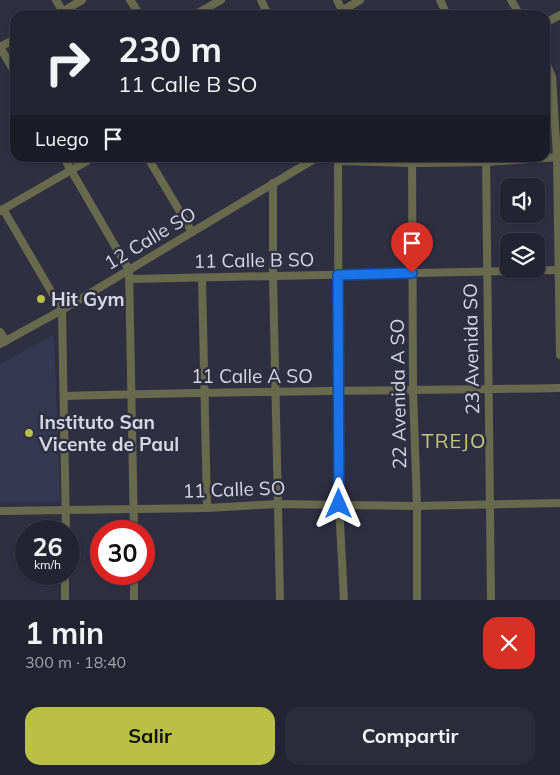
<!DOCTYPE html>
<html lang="es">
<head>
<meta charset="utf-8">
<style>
	body { margin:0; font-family:Mulish,sans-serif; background:#2a2c3a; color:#f1f3f6; height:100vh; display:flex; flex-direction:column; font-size:19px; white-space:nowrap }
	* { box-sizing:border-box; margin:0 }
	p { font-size:16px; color:#a2a4ac }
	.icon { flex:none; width:28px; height:28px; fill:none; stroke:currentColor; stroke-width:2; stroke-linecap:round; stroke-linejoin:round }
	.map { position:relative; height:600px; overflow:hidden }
	.sheet { display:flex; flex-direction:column; background:#222432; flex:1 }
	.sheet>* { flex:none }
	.banner { position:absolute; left:10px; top:10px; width:540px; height:152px; border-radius:15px; box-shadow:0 1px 4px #0004,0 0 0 1px #3f414d; background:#222432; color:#f1f3f6; overflow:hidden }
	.buttons { position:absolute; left:500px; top:178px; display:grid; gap:10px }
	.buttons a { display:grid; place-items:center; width:45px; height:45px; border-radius:10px; background:#222432; box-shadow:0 1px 4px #0004,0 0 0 1px #3f414d; font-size:25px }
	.speed { position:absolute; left:15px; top:520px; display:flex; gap:10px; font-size:25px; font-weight:700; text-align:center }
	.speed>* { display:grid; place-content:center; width:65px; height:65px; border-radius:50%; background:#222432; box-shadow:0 1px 4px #0004,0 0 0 1px #3f414d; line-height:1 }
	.speed small { font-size:12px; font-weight:400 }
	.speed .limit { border:8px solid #d22; background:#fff; color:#111 }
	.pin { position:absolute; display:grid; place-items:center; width:42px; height:42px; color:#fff; margin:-51px -21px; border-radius:50% 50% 50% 0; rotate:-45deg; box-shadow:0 0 5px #0007 }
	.pin .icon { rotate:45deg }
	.me { position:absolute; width:55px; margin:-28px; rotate:0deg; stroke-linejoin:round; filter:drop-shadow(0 0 4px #0008) }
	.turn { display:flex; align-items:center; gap:18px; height:105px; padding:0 25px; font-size:22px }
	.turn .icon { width:65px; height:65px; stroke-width:2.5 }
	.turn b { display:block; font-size:35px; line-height:42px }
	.then { display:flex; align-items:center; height:48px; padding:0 25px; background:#0003; gap:10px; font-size:19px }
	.round { display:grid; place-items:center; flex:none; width:52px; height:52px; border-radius:15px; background:#2a2c3a }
	.overview { display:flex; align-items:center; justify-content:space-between; height:85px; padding:0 25px }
	h1 { font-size:30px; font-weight:700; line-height:38px }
	.primary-button { display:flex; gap:10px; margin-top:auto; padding:10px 25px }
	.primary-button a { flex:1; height:58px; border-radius:15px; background:#bac045; color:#111; font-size:20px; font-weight:700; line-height:58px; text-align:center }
	.primary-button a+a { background:#2a2c3a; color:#f1f3f6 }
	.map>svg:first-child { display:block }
</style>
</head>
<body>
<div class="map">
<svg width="560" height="600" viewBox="0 0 560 600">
	<rect width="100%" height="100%" fill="#2e3042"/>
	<polygon fill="#353850" points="54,335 60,502 0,502 0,364"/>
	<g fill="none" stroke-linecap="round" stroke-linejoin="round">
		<g stroke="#686a4e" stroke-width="8">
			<polyline points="56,0 65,15"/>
			<polyline points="130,0 140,15"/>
			<polyline points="261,0 268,15"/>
			<polyline points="337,0 344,14"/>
			<polyline points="440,0 447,15"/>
			<polyline points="511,0 520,15"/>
			<polyline points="57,15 82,0"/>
			<polyline points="194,15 221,0"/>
			<polyline points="335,15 360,0"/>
			<polyline points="545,23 560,15"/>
			<polyline points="0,47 15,73"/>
			<polyline points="0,47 15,39"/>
			<polyline points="545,60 552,77 557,157 560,355"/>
			<polyline points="64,158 129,270 134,531"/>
			<polyline points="148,158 192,232"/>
			<polyline points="338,158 339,504 344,600"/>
			<polyline points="412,158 413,390 417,506 417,600"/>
			<polyline points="486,158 491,600"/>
			<polyline points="339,161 412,163 486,162 560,157"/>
			<polyline points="273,183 273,276 280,600"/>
			<polyline points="3,209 62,310 66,531"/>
			<polyline points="0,211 92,158"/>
			<polyline points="202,278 207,508"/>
			<polyline points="130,279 560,270"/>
			<polyline points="0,332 6,341"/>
			<polyline points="0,344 62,310 316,158"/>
			<path d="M64,396C229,391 395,391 560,388"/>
			<polyline points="0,511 207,508 277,504 417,506 560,503"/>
			<polyline points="65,600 65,574"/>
			<polyline points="134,600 134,574"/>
		</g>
	</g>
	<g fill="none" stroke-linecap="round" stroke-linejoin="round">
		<defs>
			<polyline id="route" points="339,504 338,275 412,273"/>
		</defs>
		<use href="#route" stroke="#114b97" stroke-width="12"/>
		<use href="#route" stroke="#1a73e8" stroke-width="9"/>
	</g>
	<g fill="#bac045" stroke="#2e3042" stroke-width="2">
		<circle cx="41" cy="299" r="5"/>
		<circle cx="29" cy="433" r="5"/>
	</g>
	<g text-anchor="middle" stroke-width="5" stroke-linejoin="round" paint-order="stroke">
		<g font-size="19" fill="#d4d6e2" stroke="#2e3042">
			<text transform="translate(150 238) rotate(-31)" y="7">12 Calle SO</text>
			<text transform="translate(254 260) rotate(-1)" y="7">11 Calle B SO</text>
			<text transform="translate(471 349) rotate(-91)" y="7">23 Avenida SO</text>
			<text x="252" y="383">11 Calle A SO</text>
			<text transform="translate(398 394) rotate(-91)" y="7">22 Avenida A SO</text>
			<text transform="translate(234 489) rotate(-2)" y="7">11 Calle SO</text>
		</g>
		<g font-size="19" font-weight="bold" fill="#d4d6e2" stroke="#2e3042" text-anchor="start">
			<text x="51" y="306">Hit Gym</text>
			<text x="39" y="429">Instituto San<tspan x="39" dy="22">Vicente de Paul</tspan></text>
		</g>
		<g font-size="20" letter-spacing="1" fill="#c2c87b" stroke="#2e3042">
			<text x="454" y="448">TREJO</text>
		</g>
	</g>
</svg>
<div class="buttons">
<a><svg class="icon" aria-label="sound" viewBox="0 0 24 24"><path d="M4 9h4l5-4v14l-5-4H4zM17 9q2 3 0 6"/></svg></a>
<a><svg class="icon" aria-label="layers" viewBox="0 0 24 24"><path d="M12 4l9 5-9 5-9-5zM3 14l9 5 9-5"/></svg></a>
</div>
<div class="speed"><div>26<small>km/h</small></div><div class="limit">30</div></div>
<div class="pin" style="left:412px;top:273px;background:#d93025"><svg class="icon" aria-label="arrive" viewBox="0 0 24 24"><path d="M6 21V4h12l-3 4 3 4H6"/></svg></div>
<svg class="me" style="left:339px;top:504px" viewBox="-20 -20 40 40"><path d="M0-17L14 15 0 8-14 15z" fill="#1a73e8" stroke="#fff" stroke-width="4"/></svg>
<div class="banner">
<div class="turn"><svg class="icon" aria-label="right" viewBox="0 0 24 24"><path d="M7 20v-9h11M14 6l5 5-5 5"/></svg><div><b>230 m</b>11 Calle B SO</div></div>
<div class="then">Luego<svg class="icon" aria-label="arrive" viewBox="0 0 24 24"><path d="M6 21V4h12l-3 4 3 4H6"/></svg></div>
</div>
</div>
<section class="sheet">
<div class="overview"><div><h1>1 min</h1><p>300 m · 18:40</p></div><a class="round" style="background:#d93025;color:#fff"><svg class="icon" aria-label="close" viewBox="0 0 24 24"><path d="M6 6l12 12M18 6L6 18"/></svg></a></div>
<div class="primary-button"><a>Salir</a><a>Compartir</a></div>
</section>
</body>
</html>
